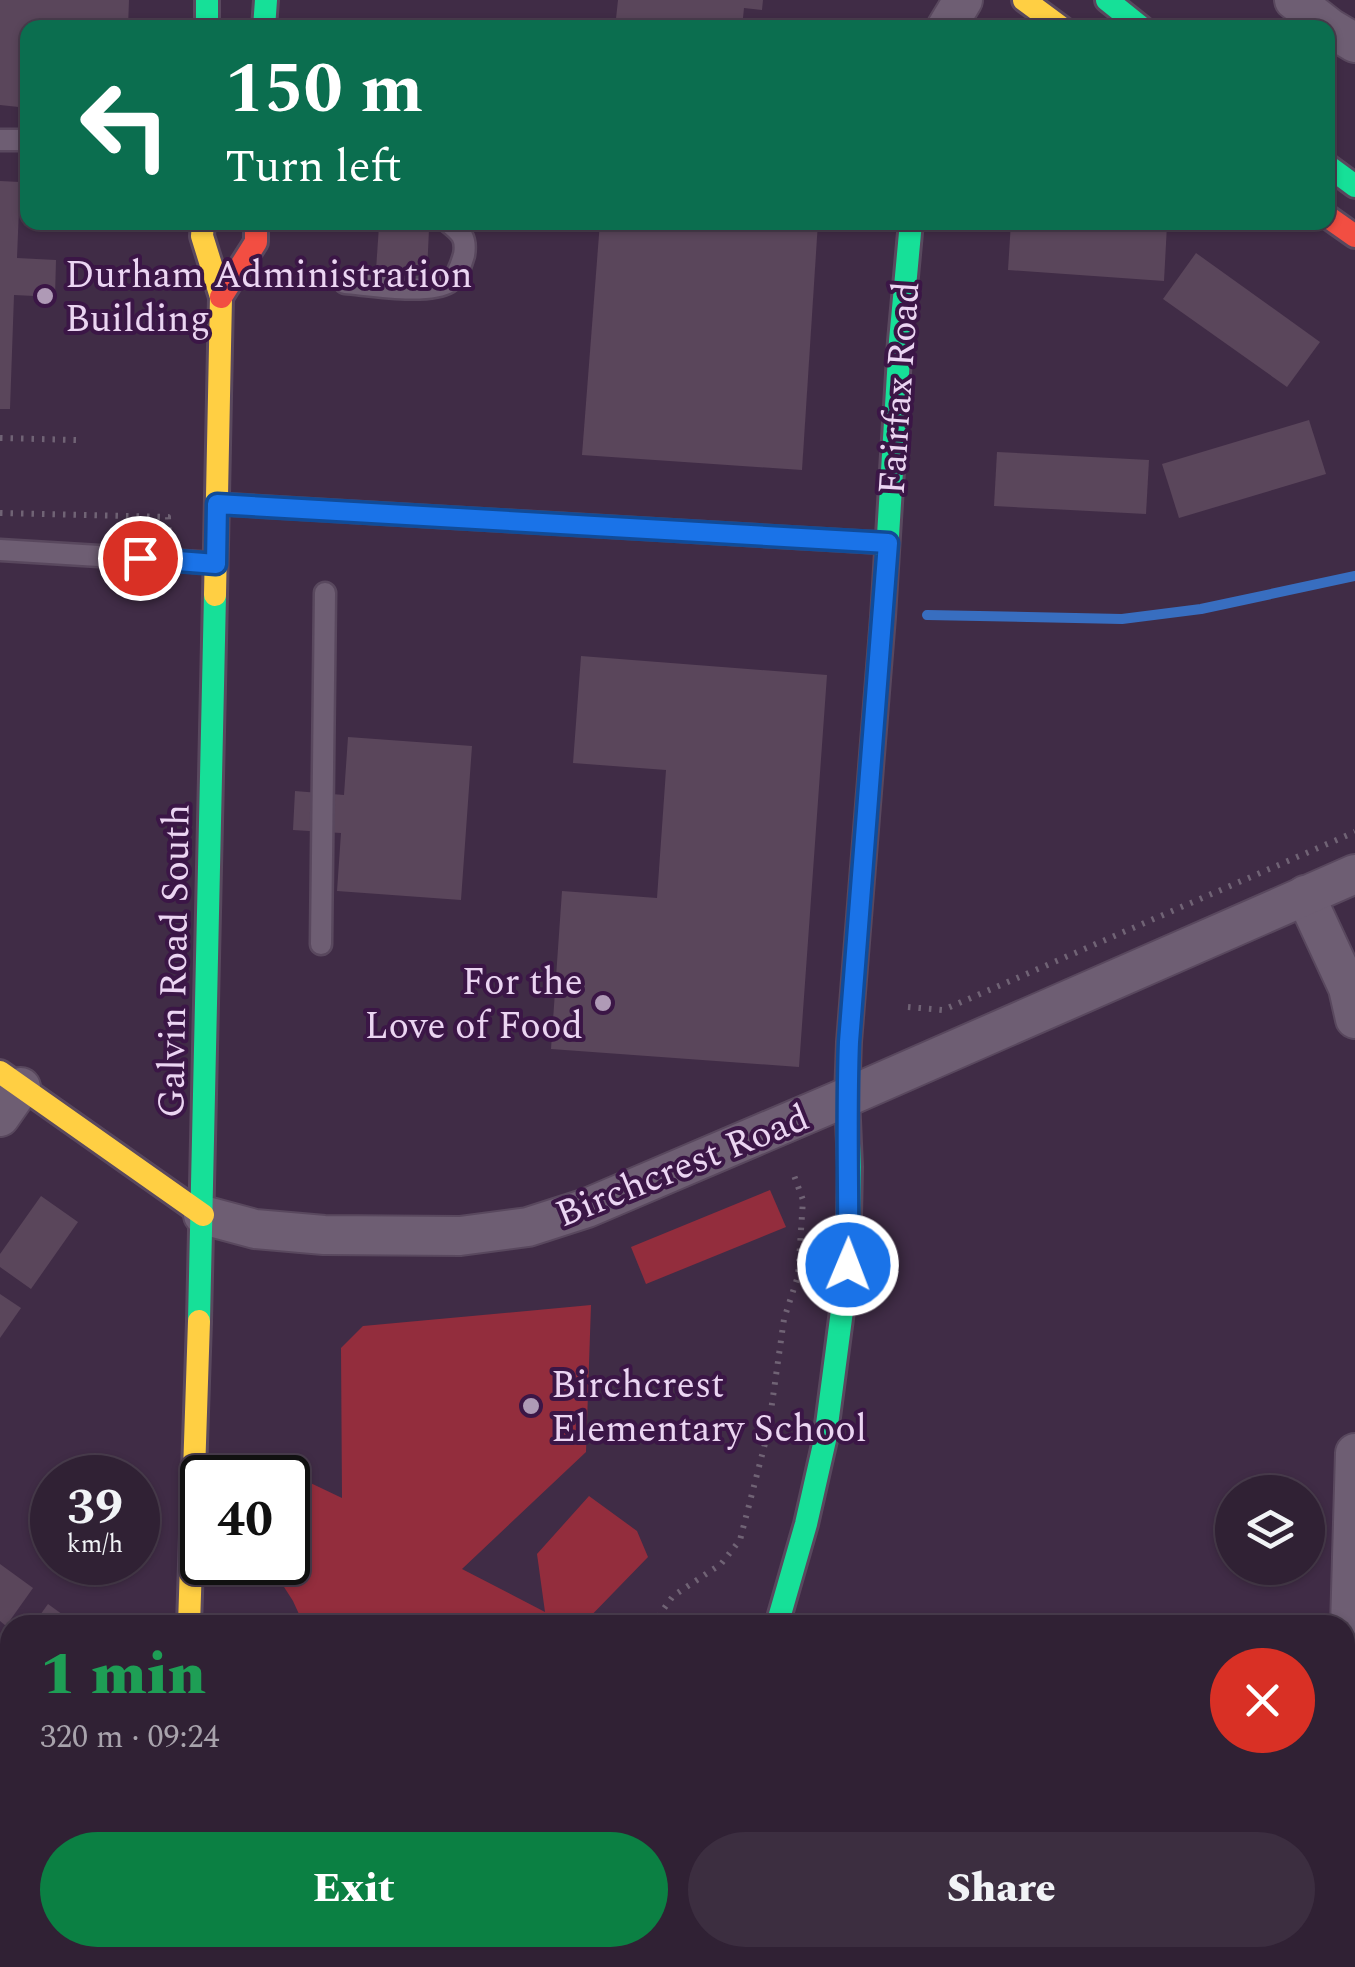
<!DOCTYPE html>
<html lang="en">
<head>
<meta charset="utf-8">
<style>
	body { margin:0; font-family:Spectral,serif; background:#3c2e40; color:#f1f3f6; height:100vh; display:flex; flex-direction:column; font-size:38px; white-space:nowrap }
	* { box-sizing:border-box; margin:0 }
	p { font-size:32px; color:#a8a3ac }
	.icon { flex:none; width:55px; height:55px; fill:none; stroke:currentColor; stroke-width:2; stroke-linecap:round; stroke-linejoin:round }
	.map { position:relative; flex:1; overflow:hidden }
	.panel { position:absolute; left:0px; top:1615px; width:1355px; height:352px; display:flex; flex-direction:column; background:#302134; border-radius:30px 30px 0 0; box-shadow:0 2px 8px #0004,0 0 0 2px #4b3e4f }
	.panel>* { flex:none }
	.hud { position:absolute; left:20px; top:20px; width:1315px; height:210px; border-radius:20px; box-shadow:0 2px 8px #0004,0 0 0 2px #4b3e4f; background:#0b6e4f; color:#fff; overflow:hidden }
	.controls { position:absolute; left:1215px; top:1475px; display:grid; gap:20px }
	.controls a { display:grid; place-items:center; width:110px; height:110px; border-radius:50%; background:#302134; box-shadow:0 2px 8px #0004,0 0 0 2px #4b3e4f; font-size:50px }
	.speed { position:absolute; left:30px; top:1455px; display:flex; gap:20px; font-size:50px; font-weight:700; text-align:center }
	.speed>* { display:grid; place-content:center; width:130px; height:130px; border-radius:50%; background:#302134; box-shadow:0 2px 8px #0004,0 0 0 2px #4b3e4f; line-height:1 }
	.speed small { font-size:25px; font-weight:400 }
	.speed .limit { border:5px solid #111; border-radius:15px; background:#fff; color:#111 }
	.pin { position:absolute; display:grid; place-items:center; width:85px; height:85px; color:#fff; margin:-42px; border:5px solid #fff; border-radius:50%; box-shadow:0 2px 10px #0007 }
	.me { position:absolute; width:110px; margin:-55px; rotate:1deg; stroke-linejoin:round; filter:drop-shadow(0 0 8px #0008) }
	.turn { display:flex; align-items:center; gap:35px; height:210px; padding:0 40px; font-size:45px }
	.turn .icon { width:130px; height:130px; stroke-width:2.5 }
	.turn b { display:block; font-size:70px; line-height:85px }
	.round { display:grid; place-items:center; flex:none; width:105px; height:105px; border-radius:52px; background:#3c2e40 }
	.head { display:flex; align-items:center; justify-content:space-between; height:170px; padding:0 40px }
	h1 { font-size:60px; font-weight:800; line-height:75px; color:#1e9e55 }
	.primary-button { display:flex; gap:20px; margin-top:auto; padding:20px 40px }
	.primary-button a { flex:1; height:115px; border-radius:60px; background:#0b8043; color:#fff; font-size:40px; font-weight:800; line-height:115px; text-align:center }
	.primary-button a+a { background:#3c2e40; color:#f1f3f6 }
	.map>svg:first-child { display:block }
</style>
</head>
<body>
<div class="map">
<svg width="1355" height="1967" viewBox="0 0 1355 1967">
	<rect width="100%" height="100%" fill="#402c46"/>
	<g fill="#932d3d">
		<polygon points="770,1190 786,1227 646,1284 631,1247"/>
		<polygon points="591,1305 586,1452 462,1569 545,1612 537,1554 589,1496 637,1531 648,1557 582,1625 304,1625 293,1601 277,1576 277,1563 288,1562 288,1478 279,1477 279,1468 342,1498 341,1348 363,1326"/>
	</g>
	<g fill="none" stroke-linecap="round" stroke-linejoin="round">
		<polyline stroke="#386ec0" stroke-width="10" points="927,615 1122,619 1201,609 1355,576"/>
	</g>
	<g fill="#5a465b">
		<polygon points="0,0 129,0 128,28 28,28 28,108 0,105"/>
		<polygon points="618,0 763,0 762,10 744,8 742,28 615,28"/>
		<polygon points="0,181 20,182 17,258 56,260 55,297 14,295 10,409 0,409"/>
		<polygon points="600,222 818,222 802,470 582,455"/>
		<polygon points="1011,222 1135,222 1167,225 1164,281 1008,270"/>
		<polygon points="379,226 429,229 427,272 376,270"/>
		<polygon points="1196,253 1320,342 1287,387 1163,299"/>
		<polygon points="1309,420 1326,474 1179,518 1162,464"/>
		<polygon points="997,452 1149,460 1146,514 994,506"/>
		<polygon points="581,656 827,675 799,1067 551,1049 562,891 657,898 666,770 573,763"/>
		<polygon points="348,737 472,746 461,900 337,891 341,833 293,830 295,791 344,795"/>
		<polygon points="41,1196 78,1222 31,1289 0,1267 0,1254"/>
		<polygon points="0,1294 21,1308 0,1338"/>
		<polygon points="0,1564 33,1588 6,1626 0,1621"/>
		<polygon points="48,1604 77,1625 33,1625"/>
		<polygon points="0,1830 10,1837 10,1850 0,1864"/>
		<polygon points="315,1958 487,1958 480,1967 309,1967"/>
		<polygon points="536,1958 657,1958 651,1967 527,1967"/>
	</g>
	<g fill="none" stroke-linecap="round" stroke-linejoin="round">
		<defs>
			<g id="lane">
				<polyline points="0,140 28,140"/>
				<path d="M345,283C370,285 428,295 449,282C458,277 461,264 464,255C467,238 461,232 448,222"/>
				<polyline points="221,504 886,543"/>
				<polyline points="0,550 214,563"/>
				<polyline points="321,944 325,593"/>
			</g>
			<g id="street">
				<polyline points="1294,0 1330,28 1355,43"/>
				<polyline points="946,28 963,0"/>
				<polyline points="1305,895 1348,988 1355,1019"/>
				<polyline points="0,1117 21,1087"/>
				<polyline points="203,1215 255,1229 324,1235 460,1236 528,1227 587,1208 847,1097 1355,874"/>
				<polyline points="0,1731 10,1738"/>
				<polyline points="1345,1800 1355,1453"/>
				<polyline points="725,1958 728,1967"/>
				<polyline points="1314,1967 1317,1958"/>
			</g>
			<g id="fast">
				<polyline points="207,0 207,28"/>
				<polyline points="1107,0 1142,28"/>
				<polyline points="264,28 266,0"/>
				<polyline points="1328,166 1355,186"/>
				<polyline points="199,1321 215,595"/>
				<polyline points="777,1625 806,1524 825,1440 848,1265 850,1167 847,1097 849,1042 883,617 900,341 911,222"/>
			</g>
			<g id="slow">
				<polyline points="1024,0 1062,28"/>
				<polyline points="203,222 202,236 221,297 215,595"/>
				<polyline points="0,1072 203,1215"/>
				<polyline points="189,1625 199,1321"/>
				<polyline points="179,1967 180,1958"/>
			</g>
			<g id="jam">
				<polyline points="1328,217 1355,236"/>
				<polyline points="221,297 256,242 256,222"/>
			</g>
		</defs>
		<use href="#lane" stroke="#59485e" stroke-width="25"/>
		<use href="#street" stroke="#59485e" stroke-width="42"/>
		<use href="#fast" stroke="#59485e" stroke-width="28"/>
		<use href="#slow" stroke="#59485e" stroke-width="28"/>
		<use href="#jam" stroke="#59485e" stroke-width="28"/>
		<g stroke="#706375" stroke-width="6" stroke-dasharray="2.5 8" stroke-linecap="butt">
			<polyline points="0,438 77,440"/>
			<polyline points="0,513 168,517 169,538"/>
			<polyline points="908,1007 943,1010 1355,832"/>
			<polyline points="652,1625 673,1596 721,1564 740,1540 768,1432 784,1319 798,1276 803,1200 792,1170"/>
		</g>
		<use href="#lane" stroke="#6e5e73" stroke-width="20"/>
		<use href="#street" stroke="#6e5e73" stroke-width="38"/>
		<use href="#fast" stroke="#16e098" stroke-width="22"/>
		<use href="#slow" stroke="#ffcf43" stroke-width="22"/>
		<use href="#jam" stroke="#f24e42" stroke-width="22"/>
	</g>
	<g fill="none" stroke-linecap="round" stroke-linejoin="round">
		<defs>
			<path id="route" d="M140,558L216,564L217,504L888,543L849,1042C846,1116 849,1191 848,1265"/>
		</defs>
		<use href="#route" stroke="#114b97" stroke-width="25"/>
		<use href="#route" stroke="#1a73e8" stroke-width="18"/>
	</g>
	<g fill="#af9ab6" stroke="#3b1646" stroke-width="4">
		<circle cx="45" cy="296" r="10"/>
		<circle cx="603" cy="1003" r="10"/>
		<circle cx="531" cy="1406" r="10"/>
	</g>
	<g text-anchor="middle" stroke-width="8" stroke-linejoin="round" paint-order="stroke">
		<g font-size="38" fill="#ebd5f2" stroke="#3b1646" text-anchor="start">
			<text x="65" y="287">Durham Administration<tspan x="65" dy="44">Building</tspan></text>
			<text x="583" y="994" text-anchor="end">For the<tspan x="583" dy="44">Love of Food</tspan></text>
			<text x="551" y="1397">Birchcrest<tspan x="551" dy="44">Elementary School</tspan></text>
		</g>
		<g font-size="38" fill="#ebd5f2" stroke="#3b1646">
			<text transform="translate(898 388) rotate(-86)" y="13">Fairfax Road</text>
			<text transform="translate(173 961) rotate(-89)" y="13">Galvin Road South</text>
			<text transform="translate(682 1165) rotate(-22)" y="13">Birchcrest Road</text>
		</g>
	</g>
</svg>
<div class="controls">
<a><svg class="icon" aria-label="layers" viewBox="0 0 24 24"><path d="M12 4l9 5-9 5-9-5zM3 14l9 5 9-5"/></svg></a>
</div>
<div class="speed"><div>39<small>km/h</small></div><div class="limit">40</div></div>
<div class="pin" style="left:140px;top:558px;background:#d93025"><svg class="icon" aria-label="arrive" viewBox="0 0 24 24"><path d="M6 21V4h12l-3 4 3 4H6"/></svg></div>
<svg class="me" style="left:848px;top:1265px" viewBox="-20 -20 40 40"><circle r="17" fill="#1a73e8" stroke="#fff" stroke-width="3"/><path d="M0-11L8 9 0 5-8 9z" fill="#fff"/></svg>
<div class="hud">
<div class="turn"><svg class="icon" aria-label="left" viewBox="0 0 24 24"><path d="M17 20v-9H6M10 6l-5 5 5 5"/></svg><div><b>150 m</b>Turn left</div></div>
</div>
<section class="panel">
<div class="head"><div><h1>1 min</h1><p>320 m · 09:24</p></div><a class="round" style="background:#d93025;color:#fff"><svg class="icon" aria-label="close" viewBox="0 0 24 24"><path d="M6 6l12 12M18 6L6 18"/></svg></a></div>
<div class="primary-button"><a>Exit</a><a>Share</a></div>
</section>
</div>
</body>
</html>
